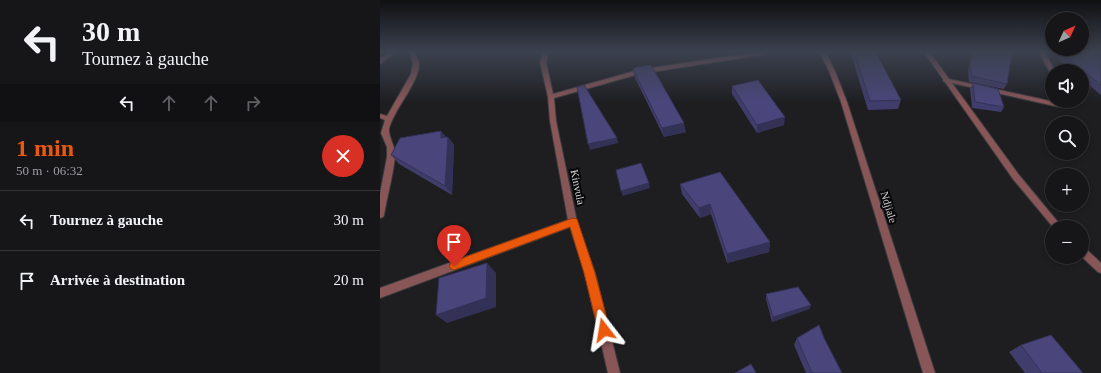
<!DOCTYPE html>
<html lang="fr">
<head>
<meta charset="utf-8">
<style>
	body { margin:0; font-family:"Times New Roman",serif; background:#1f1f22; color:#f1f3f6; height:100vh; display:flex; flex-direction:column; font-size:15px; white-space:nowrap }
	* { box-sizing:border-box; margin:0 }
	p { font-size:13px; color:#9e9fa2 }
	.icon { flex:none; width:22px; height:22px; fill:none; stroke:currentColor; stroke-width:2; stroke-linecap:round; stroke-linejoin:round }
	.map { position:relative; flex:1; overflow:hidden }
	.side { display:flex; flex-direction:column; background:#161619; width:380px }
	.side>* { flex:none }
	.hud { background:#161619; color:#f1f3f6; overflow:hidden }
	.needle { width:26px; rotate:46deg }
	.tools { position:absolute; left:665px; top:12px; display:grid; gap:8px }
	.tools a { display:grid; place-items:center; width:44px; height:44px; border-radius:50%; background:#161619; box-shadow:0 2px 6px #0003,0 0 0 1px #353538; font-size:20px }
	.pin { position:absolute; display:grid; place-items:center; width:34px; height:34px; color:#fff; margin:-41px -17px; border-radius:50% 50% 50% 0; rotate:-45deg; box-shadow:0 0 4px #0007 }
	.pin .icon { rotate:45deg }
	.me { position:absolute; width:44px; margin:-22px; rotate:346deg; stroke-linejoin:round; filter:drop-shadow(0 0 3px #0008) }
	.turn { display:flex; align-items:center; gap:14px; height:84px; padding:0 16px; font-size:18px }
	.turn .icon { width:52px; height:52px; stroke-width:2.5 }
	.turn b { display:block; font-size:28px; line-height:34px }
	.lanes { display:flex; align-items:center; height:38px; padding:0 16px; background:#0003; justify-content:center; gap:20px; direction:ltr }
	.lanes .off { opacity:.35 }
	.round { display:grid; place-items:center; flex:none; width:42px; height:42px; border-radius:21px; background:#1f1f22 }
	.summary { display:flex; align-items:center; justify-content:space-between; height:68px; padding:0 16px }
	h1 { font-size:24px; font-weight:600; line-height:30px; color:#ea580c }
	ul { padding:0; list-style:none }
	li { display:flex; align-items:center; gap:12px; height:60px; padding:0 16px; border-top:1px solid #353538 }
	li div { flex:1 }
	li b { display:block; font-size:15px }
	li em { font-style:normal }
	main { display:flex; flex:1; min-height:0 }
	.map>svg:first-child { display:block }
</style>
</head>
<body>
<main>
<section class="side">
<div class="hud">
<div class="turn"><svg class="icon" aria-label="left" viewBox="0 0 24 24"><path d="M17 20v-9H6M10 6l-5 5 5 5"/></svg><div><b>30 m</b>Tournez à gauche</div></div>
<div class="lanes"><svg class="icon" aria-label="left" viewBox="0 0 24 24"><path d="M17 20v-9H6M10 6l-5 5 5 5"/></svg><svg class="icon off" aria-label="ahead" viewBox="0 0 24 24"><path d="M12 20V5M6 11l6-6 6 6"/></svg><svg class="icon off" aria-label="ahead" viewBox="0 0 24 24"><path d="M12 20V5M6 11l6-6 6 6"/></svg><svg class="icon off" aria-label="right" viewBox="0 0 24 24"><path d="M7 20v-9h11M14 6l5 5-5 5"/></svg></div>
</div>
<div class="summary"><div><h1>1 min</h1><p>50 m · 06:32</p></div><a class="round" style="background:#d93025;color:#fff"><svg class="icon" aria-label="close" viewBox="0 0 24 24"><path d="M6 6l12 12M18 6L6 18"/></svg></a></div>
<ul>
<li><svg class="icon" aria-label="left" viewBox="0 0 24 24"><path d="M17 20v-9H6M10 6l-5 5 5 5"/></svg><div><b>Tournez à gauche</b></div><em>30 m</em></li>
<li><svg class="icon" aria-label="arrive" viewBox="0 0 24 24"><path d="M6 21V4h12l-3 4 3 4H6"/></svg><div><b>Arrivée à destination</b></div><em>20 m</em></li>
</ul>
</section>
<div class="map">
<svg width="721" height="373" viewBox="0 0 721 373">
	<rect width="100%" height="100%" fill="#1e1e21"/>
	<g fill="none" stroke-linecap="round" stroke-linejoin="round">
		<defs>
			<g id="minor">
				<polygon points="11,51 17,51 0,64 0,59"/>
				<path d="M29,51H35C36,55 39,61 39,65C38,84 14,109 9,129C8,136 15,145 15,155C14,172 7,197 4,215L3,217L0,218V194L7,157V147L1,133L5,120L0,118V114L7,116L31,74L33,64Z"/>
				<polygon points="163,51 169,51 166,62 173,94 258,70 384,51 396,51 393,53 259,74 174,98 176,121 197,222 215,273 240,373 228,373 205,273 190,227 0,298 0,288 188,220 170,121 168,97 160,62"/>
				<polygon points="439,51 445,51 455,71 467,102 555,373 543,373 461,102 449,71"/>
				<polygon points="543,51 549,51 569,79 679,103 683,101 689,101 688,104 679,107 572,83 639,175 682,227 673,227 633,179 565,82 563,81 563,79"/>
				<polygon points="658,51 664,51 675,71 672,71 672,73 670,72"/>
				<polygon points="702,247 705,248 721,263 721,273 718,272 702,257"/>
			</g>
		</defs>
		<use href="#minor" stroke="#3b3b3e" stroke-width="2"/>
		<use href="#minor" fill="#895658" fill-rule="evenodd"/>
	</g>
	<g fill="#403c6b">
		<polygon points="470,51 495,51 521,100 518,109 488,110"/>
		<polygon points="591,51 632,51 627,84 624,89 589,82 588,72"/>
		<polygon points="669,51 721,51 721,95 702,79 702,71 693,71"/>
		<polygon points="253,69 306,132 284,137 255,78"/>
		<polygon points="593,83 624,107 621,112 592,108 590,89"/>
		<polygon points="352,86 404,125 377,133 352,94"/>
		<polygon points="61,131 66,137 68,137 74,145 72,195 19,164 11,155"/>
		<polygon points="300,184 390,242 389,252 347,263 331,214 320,218 302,194"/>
		<polygon points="386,294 431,305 429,309 392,322 386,299"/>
		<polygon points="417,338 444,338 462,373 426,373 414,345"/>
		<polygon points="641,345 703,373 645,373 629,352"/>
	</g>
	<g fill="#343157">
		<polygon points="405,117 404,125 377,133 377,125"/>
		<polygon points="304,123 306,132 284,137 282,128"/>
		<polygon points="61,131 67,139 68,137 74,145 72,195 65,186 61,138"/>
		<polygon points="237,138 238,143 210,150 208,144"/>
		<polygon points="269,183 270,188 243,196 241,191"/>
		<polygon points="330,204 331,214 320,218 319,208"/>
		<polygon points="390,242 389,252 347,263 347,254"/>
		<polygon points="107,263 116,273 116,307 67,323 56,315"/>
		<polygon points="431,305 429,309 392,322 393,317"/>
	</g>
	<g fill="#4a467c" stroke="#343157">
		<polygon points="474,51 495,51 521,100 490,101"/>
		<polygon points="593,51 632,51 627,84 592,76 590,66"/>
		<polygon points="679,51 721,51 721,85"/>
		<polygon points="271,65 304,123 282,128 253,69 257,67"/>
		<polygon points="378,80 405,117 377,125 352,86"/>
		<polygon points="593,83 618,89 624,107 595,102"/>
		<polygon points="204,85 237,138 208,144 197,87"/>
		<polygon points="61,131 61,138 68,137 65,186 11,155 20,138"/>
		<polygon points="261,163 269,183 241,191 236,170"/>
		<polygon points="340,172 390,242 347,254 330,204 319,208 300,184"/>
		<polygon points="107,263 106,298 56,315 59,278"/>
		<polygon points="418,287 431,305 393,317 386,294"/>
		<polygon points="439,325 444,338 462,373 432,373 417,338"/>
		<polygon points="671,335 703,373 662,373 641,345"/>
		<polygon points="371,364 376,373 355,373"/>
	</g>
	<linearGradient id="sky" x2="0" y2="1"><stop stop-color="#101012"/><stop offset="0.5" stop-color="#3b414e"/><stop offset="1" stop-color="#3b414e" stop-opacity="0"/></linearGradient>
	<rect width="721" height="103" fill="url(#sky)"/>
	<polygon fill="#ea580c" stroke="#983908" points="193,218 197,219 215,273 230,330 228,335 224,336 219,335 218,330 204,273 190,227 74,270 71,269 69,266 71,262"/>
	<g text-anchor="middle" stroke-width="4" stroke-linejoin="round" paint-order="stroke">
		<g font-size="11" fill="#d3d3d5" stroke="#08080a">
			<text transform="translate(198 187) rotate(78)" y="4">Kinvula</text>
			<text transform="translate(509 207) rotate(73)" y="4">Ndjiale</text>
		</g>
	</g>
</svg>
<div class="tools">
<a><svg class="needle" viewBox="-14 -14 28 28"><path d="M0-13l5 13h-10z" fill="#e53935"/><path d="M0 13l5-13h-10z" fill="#9e9fa2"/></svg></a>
<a><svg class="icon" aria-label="sound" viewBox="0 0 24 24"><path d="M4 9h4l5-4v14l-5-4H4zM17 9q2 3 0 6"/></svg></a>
<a><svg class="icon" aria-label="search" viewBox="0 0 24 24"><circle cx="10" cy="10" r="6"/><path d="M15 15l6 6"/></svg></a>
<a>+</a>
<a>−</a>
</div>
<div class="pin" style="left:74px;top:266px;background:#d93025"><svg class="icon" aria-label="arrive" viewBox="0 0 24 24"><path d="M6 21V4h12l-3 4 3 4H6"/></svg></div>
<svg class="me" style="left:224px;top:330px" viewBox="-20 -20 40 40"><path d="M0-17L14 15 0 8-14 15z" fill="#ea580c" stroke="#fff" stroke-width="4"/></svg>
</div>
</main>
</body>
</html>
